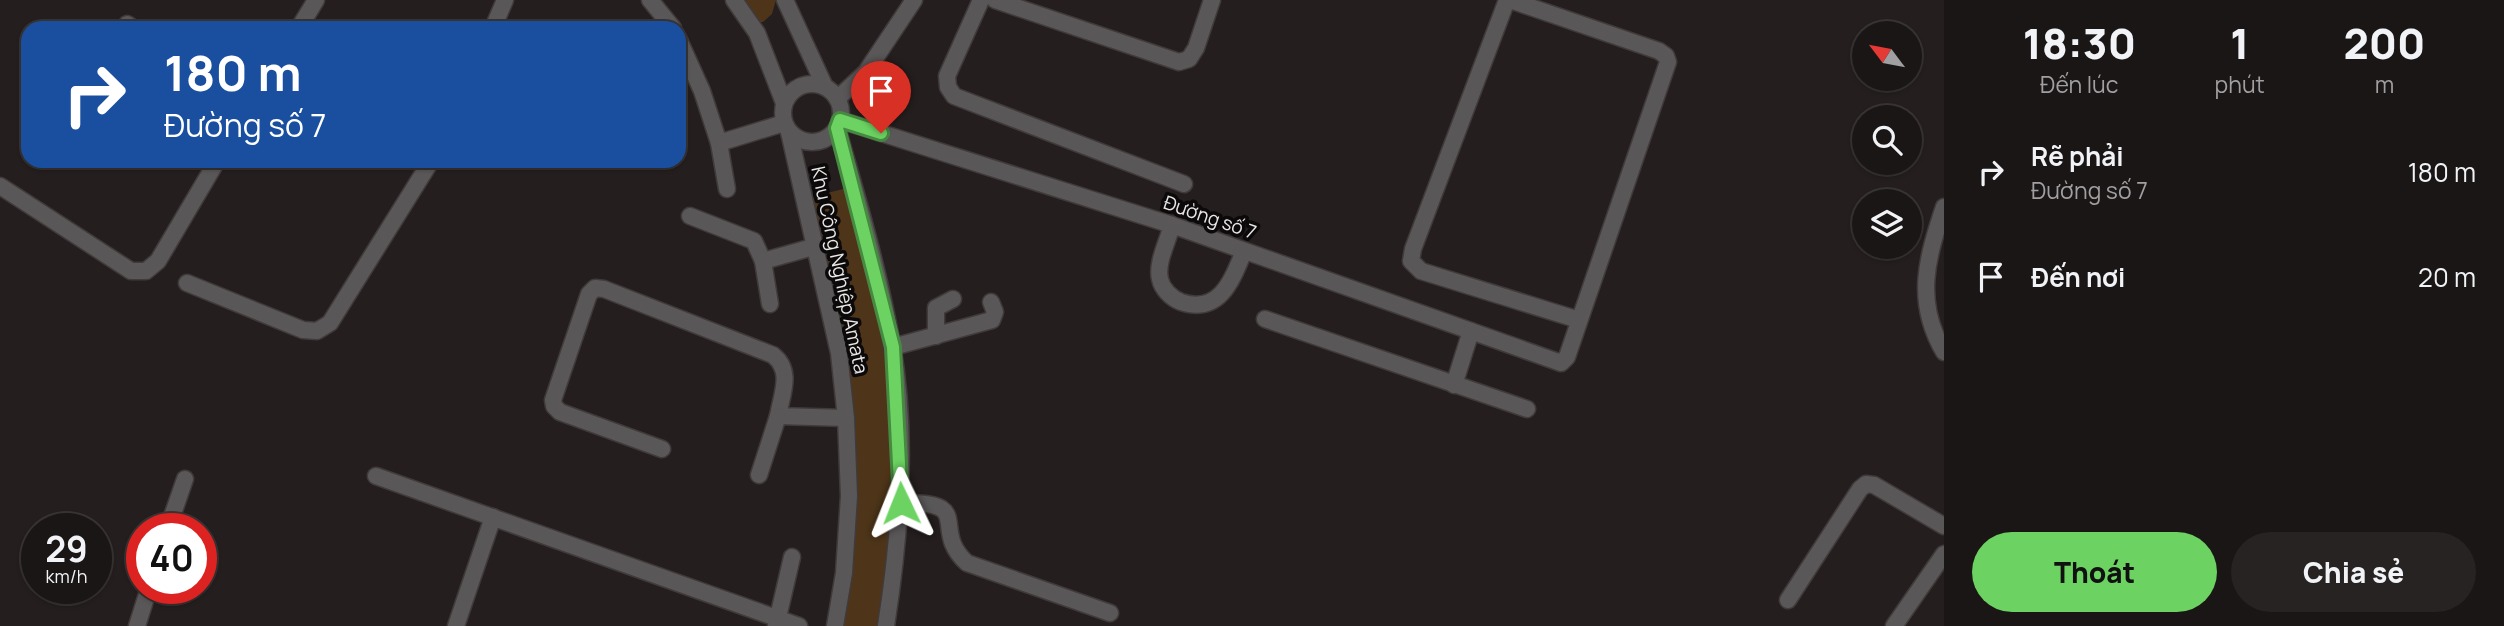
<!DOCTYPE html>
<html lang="vi">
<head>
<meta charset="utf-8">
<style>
	body { margin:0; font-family:Manrope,sans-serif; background:#282323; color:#f1f3f6; height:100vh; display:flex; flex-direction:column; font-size:26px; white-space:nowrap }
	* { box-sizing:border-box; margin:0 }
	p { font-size:23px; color:#a09fa1 }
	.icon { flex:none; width:38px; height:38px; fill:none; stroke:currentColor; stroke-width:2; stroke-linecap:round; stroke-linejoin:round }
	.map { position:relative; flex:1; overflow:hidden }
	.drawer { display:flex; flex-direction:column; background:#1b1616; width:560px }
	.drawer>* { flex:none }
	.hud { position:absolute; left:21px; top:21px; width:665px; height:147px; border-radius:21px; box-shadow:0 2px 5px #0004,0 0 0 2px #393535; background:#1a4fa0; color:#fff; overflow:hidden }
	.needle { width:46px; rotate:302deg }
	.buttons { position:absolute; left:1852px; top:21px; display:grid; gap:14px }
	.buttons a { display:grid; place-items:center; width:70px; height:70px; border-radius:50%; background:#1b1616; box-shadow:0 2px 5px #0004,0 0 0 2px #393535; font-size:35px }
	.speed { position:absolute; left:21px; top:513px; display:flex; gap:14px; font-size:35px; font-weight:700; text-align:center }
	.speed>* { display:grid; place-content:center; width:91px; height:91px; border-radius:50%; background:#1b1616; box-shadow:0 2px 5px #0004,0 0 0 2px #393535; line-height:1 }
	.speed small { font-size:18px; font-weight:400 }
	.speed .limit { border:10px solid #d22; background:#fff; color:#111 }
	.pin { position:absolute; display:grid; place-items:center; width:60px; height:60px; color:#fff; margin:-72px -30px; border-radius:50% 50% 50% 0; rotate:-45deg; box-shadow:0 0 7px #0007 }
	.pin .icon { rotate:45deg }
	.me { position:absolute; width:77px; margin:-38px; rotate:358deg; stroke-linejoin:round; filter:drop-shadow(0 0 5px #0008) }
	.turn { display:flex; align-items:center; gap:24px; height:147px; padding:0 28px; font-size:32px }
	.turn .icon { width:91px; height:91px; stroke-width:2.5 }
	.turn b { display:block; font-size:49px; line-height:60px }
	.eta { display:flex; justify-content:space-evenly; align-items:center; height:119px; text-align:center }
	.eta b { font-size:42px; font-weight:800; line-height:49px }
	.primary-button { display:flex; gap:14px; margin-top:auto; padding:14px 28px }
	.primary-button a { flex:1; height:80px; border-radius:42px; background:#6cd362; color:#111; font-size:28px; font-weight:800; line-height:80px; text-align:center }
	.primary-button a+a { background:#282323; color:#f1f3f6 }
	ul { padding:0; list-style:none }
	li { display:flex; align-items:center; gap:21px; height:105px; padding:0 28px }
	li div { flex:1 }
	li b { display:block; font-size:26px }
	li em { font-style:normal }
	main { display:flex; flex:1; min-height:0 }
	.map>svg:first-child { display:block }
</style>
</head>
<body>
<main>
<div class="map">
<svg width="1944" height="626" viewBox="0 0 1944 626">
	<rect width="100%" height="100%" fill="#241e1e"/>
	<g fill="#4e3519">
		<polygon points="744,0 776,0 772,14 763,22 759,22"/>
		<path d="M847,188C860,242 876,295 885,349C900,441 892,536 878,626H843C858,535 860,445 847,354C839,301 823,249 811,197Z"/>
	</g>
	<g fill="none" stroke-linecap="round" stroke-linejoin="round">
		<defs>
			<g id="minor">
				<polyline points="650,0 673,28"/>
				<polyline points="734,0 757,33 784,103"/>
				<polyline points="785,0 825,87"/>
				<polyline points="981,0 947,76 948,87 954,96 1184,184"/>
				<polyline points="995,0 1179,62 1189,59 1196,48 1212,0"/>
				<polyline points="1507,0 1413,249 1411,261 1421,271 1579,320"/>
				<polyline points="127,24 133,28"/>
				<polyline points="299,28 316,0"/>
				<polyline points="493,28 505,0"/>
				<polyline points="679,40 702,91 719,143 784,123"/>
				<circle cx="812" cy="113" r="29"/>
				<polyline points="838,98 866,72 914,0"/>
				<polyline points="840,120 1172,225 1561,363 1567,357 1668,62 1666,56 1659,51 1510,0"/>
				<path d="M837,128C858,200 879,272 892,345C908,435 900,537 886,626"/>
				<polyline points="789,132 839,353 846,418 849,496 844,573 835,626"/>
				<polyline points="719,143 727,189"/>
				<polyline points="0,186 131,271 146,271 158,261 217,161"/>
				<path d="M1944,207C1927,258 1914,301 1944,352"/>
				<polyline points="690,216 754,241 763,261"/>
				<path d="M1172,225C1168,241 1156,263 1160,279C1162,289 1171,298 1181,302C1220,315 1232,280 1244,251"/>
				<polyline points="187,283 303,330 317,331 330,323 431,161"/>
				<polyline points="770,304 763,261 813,247"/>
				<polyline points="1265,319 1527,409"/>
				<polyline points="936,336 936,308 953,299"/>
				<polyline points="893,347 992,320 995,312 991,302"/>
				<polyline points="1454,385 1471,331"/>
				<path d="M662,449L560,412L554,406L553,400L589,294L595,288L604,289L773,355C793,371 782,393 778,416L846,418"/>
				<polyline points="759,475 778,416"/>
				<polyline points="376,476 799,626"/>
				<path d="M901,503C977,501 929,529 967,563L1110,613"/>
				<polyline points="168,528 185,479"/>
				<polyline points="1788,600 1860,489 1866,484 1874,485 1944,526"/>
				<polyline points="137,626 149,588"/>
				<polyline points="456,626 493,517"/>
				<polyline points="776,626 792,557"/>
				<polyline points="1894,626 1944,554"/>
			</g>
		</defs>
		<use href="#minor" stroke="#403a3a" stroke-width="19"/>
		<use href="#minor" stroke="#5a5758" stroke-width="16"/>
	</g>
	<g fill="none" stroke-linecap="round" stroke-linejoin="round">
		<defs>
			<polyline id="route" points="881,133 840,120 837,128 893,347 901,503"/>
		</defs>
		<use href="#route" stroke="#468940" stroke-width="18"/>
		<use href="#route" stroke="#6cd362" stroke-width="12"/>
	</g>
	<g text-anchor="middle" stroke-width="7" stroke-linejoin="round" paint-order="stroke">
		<g font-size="19" fill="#ebe7e7" stroke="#0b0909">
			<text transform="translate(1210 217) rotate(19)" y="7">Đường số 7</text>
			<text transform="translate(840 270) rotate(78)" y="7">Khu Công Nghiệp Amata</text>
		</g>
	</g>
</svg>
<div class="buttons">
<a><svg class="needle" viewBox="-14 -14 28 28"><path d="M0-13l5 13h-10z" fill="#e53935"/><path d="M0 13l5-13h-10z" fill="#a09fa1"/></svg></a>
<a><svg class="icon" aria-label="search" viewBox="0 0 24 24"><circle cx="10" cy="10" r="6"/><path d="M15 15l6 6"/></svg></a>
<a><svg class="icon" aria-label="layers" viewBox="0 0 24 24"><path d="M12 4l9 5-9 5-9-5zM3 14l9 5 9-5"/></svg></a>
</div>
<div class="speed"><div>29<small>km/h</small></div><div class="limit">40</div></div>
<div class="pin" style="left:881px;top:133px;background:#d93025"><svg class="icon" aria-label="arrive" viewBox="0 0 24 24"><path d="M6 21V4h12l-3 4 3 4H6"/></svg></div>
<svg class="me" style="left:901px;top:503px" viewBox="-20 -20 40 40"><path d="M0-17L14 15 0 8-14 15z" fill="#6cd362" stroke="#fff" stroke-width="4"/></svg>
<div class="hud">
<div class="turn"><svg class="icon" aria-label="right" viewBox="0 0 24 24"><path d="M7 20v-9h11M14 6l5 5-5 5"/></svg><div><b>180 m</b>Đường số 7</div></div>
</div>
</div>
<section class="drawer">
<div class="eta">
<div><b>18:30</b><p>Đến lúc</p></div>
<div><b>1</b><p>phút</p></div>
<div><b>200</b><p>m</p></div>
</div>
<ul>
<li><svg class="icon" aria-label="right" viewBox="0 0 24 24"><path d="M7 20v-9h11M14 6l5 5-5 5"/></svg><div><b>Rẽ phải</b><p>Đường số 7</p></div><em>180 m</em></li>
<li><svg class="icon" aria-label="arrive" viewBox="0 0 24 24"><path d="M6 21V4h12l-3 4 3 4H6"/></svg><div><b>Đến nơi</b></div><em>20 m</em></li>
</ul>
<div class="primary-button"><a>Thoát</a><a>Chia sẻ</a></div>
</section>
</main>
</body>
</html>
